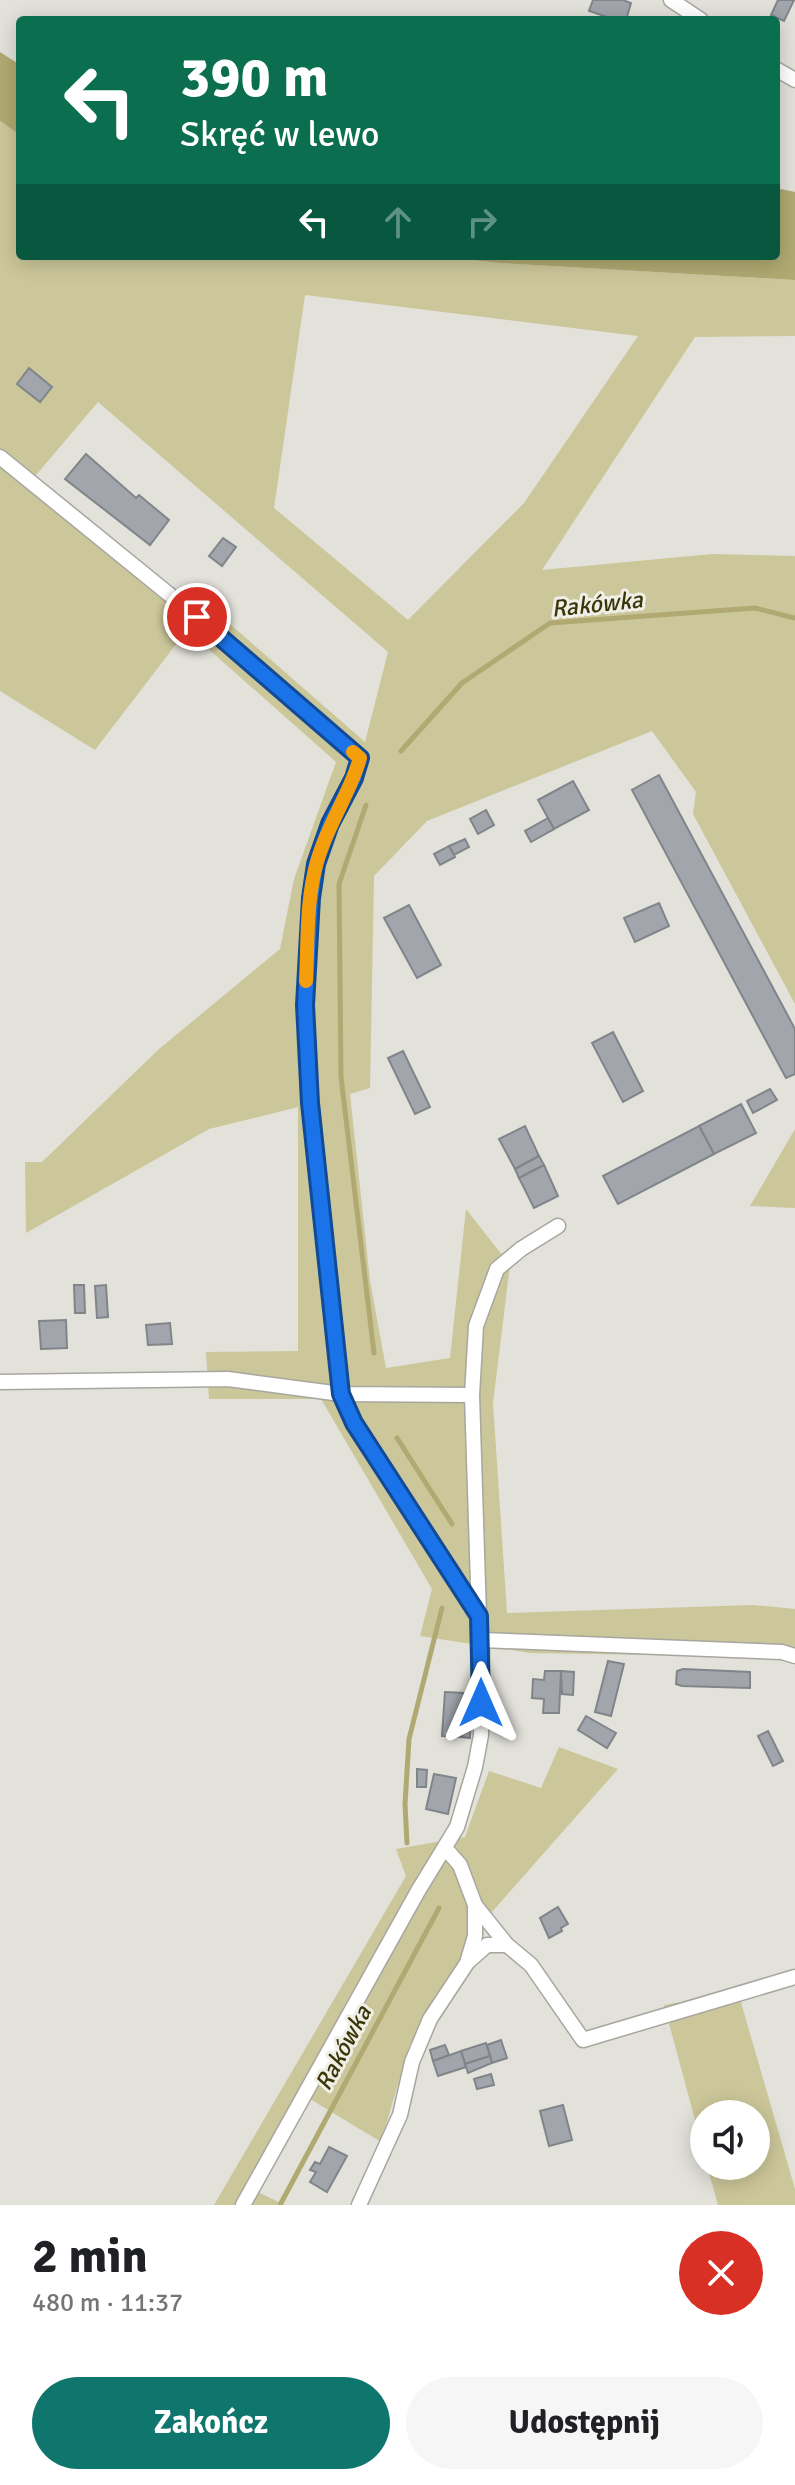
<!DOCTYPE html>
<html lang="pl">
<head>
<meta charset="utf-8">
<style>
	body { margin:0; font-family:Signika,sans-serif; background:#f6f6f6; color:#202124; height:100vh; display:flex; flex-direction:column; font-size:30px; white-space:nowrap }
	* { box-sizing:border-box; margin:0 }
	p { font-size:26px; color:#757577 }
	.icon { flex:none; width:44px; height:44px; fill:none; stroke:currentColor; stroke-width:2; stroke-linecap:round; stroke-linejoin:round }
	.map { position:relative; height:2205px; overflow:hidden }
	.drawer { display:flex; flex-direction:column; background:#fff; flex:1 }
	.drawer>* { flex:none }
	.top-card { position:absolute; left:16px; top:16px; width:764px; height:244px; border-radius:8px; box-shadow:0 4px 20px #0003; background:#0b6e4f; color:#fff; overflow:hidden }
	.fabs { position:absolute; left:690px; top:2100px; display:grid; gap:16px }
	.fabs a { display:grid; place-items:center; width:80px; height:80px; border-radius:50%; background:#fff; box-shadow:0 4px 20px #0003; font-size:40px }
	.pin { position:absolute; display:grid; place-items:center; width:68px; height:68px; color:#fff; margin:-34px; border:4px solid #fff; border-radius:50%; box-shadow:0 2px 8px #0007 }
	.me { position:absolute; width:88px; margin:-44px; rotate:0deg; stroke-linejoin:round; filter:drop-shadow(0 0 6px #0008) }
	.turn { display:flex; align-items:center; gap:28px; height:168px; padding:0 32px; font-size:36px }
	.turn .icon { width:104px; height:104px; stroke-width:2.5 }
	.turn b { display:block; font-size:56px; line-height:68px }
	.lanes { display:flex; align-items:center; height:76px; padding:0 32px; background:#0003; justify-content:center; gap:40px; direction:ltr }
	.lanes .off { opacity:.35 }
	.round { display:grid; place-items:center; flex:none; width:84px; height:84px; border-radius:42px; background:#f6f6f6 }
	.head { display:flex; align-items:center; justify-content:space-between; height:136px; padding:0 32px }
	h1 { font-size:48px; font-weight:700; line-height:60px }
	.action { display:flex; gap:16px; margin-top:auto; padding:16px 32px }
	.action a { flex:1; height:92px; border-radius:48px; background:#0f766e; color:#fff; font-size:32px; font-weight:700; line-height:92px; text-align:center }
	.action a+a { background:#f6f6f6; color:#202124 }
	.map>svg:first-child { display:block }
</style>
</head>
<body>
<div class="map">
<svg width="795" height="2205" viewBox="0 0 795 2205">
	<rect width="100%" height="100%" fill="#e2e1da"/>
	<g fill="#ccc79a" fill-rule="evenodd">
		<path d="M0,121L20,135V256H435L500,263L795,280V336L695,337L542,570L712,554L795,556V1004L693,814L696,792L652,731L427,821L374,876L370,1088L350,1094L370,1281L386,1368L450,1358L466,1209L510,1265L493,1403L507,1613L753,1605L795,1609V1657L530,1653L420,1636L432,1589L321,1399H209L206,1352L298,1351V1107L209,1129L26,1233L25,1162H42L159,1049L280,949L294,879L336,762L187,630L95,750L0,691ZM305,295L638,336L524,503L408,620L274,508ZM98,402L388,652L365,742L207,604L197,617L31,481Z"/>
		<polygon points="795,1129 795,1208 750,1206"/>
		<polygon points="559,1747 618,1769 491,1913 409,2046 381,2142 310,2099 258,2192 285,2205 214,2205 406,1876 396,1849 465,1837 489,1771 541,1788"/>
		<polygon points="738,1992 795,2189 795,2205 718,2205 707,2166 756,2166 756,2114 704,2114 704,2153 664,2005"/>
	</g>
	<g fill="#b0a972">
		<polygon points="0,52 20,65 20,135 0,121"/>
		<polygon points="776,188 795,192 795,280 500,263 435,256 776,256"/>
	</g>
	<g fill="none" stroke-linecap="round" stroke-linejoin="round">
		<g stroke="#b0a972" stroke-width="5">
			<polyline points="401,751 462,683 550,623 755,608 795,618"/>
			<polyline points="366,805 339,884 341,1077 374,1353"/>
			<polyline points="397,1438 452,1524"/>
			<polyline points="407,1843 405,1804 409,1739 442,1608"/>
			<polyline points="280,2205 439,1908"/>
		</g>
	</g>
	<g fill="#a2a6ac" stroke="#80858a" stroke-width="2">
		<polygon points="593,0 623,0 631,3 626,20 616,20 589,11"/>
		<polygon points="778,0 794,0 784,21 771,15"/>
		<polygon points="29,368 52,387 40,402 17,384"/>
		<polygon points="86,454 136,498 139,495 169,520 150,545 65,479"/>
		<polygon points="223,538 236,547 222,566 209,556"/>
		<polygon points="659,775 795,1029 795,1074 786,1078 632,790"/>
		<polygon points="573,781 589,810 554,829 538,800"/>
		<polygon points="486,810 494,825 478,834 470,819"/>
		<polygon points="548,818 554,829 531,842 525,831"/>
		<polygon points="465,839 469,847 454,855 449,846"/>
		<polygon points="449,846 455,857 440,865 434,854"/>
		<polygon points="659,903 669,926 635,942 624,918"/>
		<polygon points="409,905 441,965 417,978 384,918"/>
		<polygon points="613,1032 643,1091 623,1102 592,1043"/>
		<polygon points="403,1051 430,1107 415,1114 388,1058"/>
		<polygon points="770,1089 777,1100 753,1113 747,1101"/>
		<polygon points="741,1104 756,1133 714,1154 699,1126"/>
		<polygon points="525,1126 539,1156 515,1169 499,1139"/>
		<polygon points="699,1126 714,1154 618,1204 603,1176"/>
		<polygon points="539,1156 544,1165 519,1178 515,1169"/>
		<polygon points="544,1165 558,1196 534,1208 519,1178"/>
		<polygon points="74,1285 84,1285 85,1313 75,1313"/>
		<polygon points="106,1285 108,1317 97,1318 95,1286"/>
		<polygon points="66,1320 67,1348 41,1349 39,1321"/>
		<polygon points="170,1323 172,1344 148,1345 146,1325"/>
		<polygon points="608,1661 624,1664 611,1716 595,1712"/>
		<polygon points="683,1669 750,1672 750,1688 682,1686 676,1684 677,1671"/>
		<polygon points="545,1671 561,1671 559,1713 543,1713 544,1699 532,1698 533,1679 544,1680"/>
		<polygon points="561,1671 574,1672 573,1695 562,1694"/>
		<polygon points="445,1692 464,1693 462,1737 442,1736"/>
		<polygon points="463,1710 471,1711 470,1738 462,1737"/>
		<polygon points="586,1716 616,1733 607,1748 578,1730"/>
		<polygon points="768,1731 783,1761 773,1766 758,1736"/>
		<polygon points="417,1769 427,1770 426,1787 417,1787"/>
		<polygon points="434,1774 456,1778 448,1814 426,1809"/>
		<polygon points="558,1907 568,1924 561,1928 562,1931 549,1938 540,1918"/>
		<polygon points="501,2040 507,2058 492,2063 487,2045"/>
		<polygon points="486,2043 490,2056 465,2064 461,2051"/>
		<polygon points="445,2045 449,2055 433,2061 430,2050"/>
		<polygon points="461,2051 466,2067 438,2076 433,2061"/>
		<polygon points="490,2056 492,2063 468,2073 465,2064"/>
		<polygon points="491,2074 494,2085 477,2089 474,2079"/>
		<polygon points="563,2105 572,2140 549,2146 540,2111"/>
		<polygon points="329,2147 347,2156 327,2192 310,2182 316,2172 310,2170 315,2162 320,2164"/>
	</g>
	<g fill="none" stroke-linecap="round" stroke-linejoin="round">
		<defs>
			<g id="minor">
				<polyline points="671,0 701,20"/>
				<polyline points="776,69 795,80"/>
				<polyline points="0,457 197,617 360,758 354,778 330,824 316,864 311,898 305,1005 310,1103 341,1394 472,1395"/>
				<polyline points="0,1382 228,1379 341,1394 354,1423 479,1616 482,1640 481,1735 475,1767 457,1827 418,1891 243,2205"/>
				<polyline points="479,1616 472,1395 476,1326 497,1269 521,1249 558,1226"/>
				<polyline points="482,1640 782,1652 795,1656"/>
				<polyline points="475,1905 507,1945 531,1965 583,2040 795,1977"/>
				<polyline points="469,1961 487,1945 507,1945"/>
				<polyline points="359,2205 400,2115 412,2062 430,2019 467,1963 475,1936 475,1905 460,1865 445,1848"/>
			</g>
		</defs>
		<use href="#minor" stroke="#a7a69f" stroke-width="17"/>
		<use href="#minor" stroke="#fff" stroke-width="14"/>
	</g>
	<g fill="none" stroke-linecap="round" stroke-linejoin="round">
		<defs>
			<polyline id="route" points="197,617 360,758 354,778 330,824 316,864 311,898 305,1005 310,1103 341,1394 354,1423 479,1616 481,1703"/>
		</defs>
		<use href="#route" stroke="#114b97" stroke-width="20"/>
		<use href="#route" stroke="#1a73e8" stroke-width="14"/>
		<path stroke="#f59e0b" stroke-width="14" d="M306,981C308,942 306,900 317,862C327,825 350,794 360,758L353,752"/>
	</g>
	<g text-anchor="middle" stroke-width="6" stroke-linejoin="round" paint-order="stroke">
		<g font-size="24" font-style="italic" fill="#3b3507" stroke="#efeee7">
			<text transform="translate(597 604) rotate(-6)" y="8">Rakówka</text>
			<text transform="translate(343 2048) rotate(-62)" y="8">Rakówka</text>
		</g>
	</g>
</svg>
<div class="fabs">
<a><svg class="icon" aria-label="sound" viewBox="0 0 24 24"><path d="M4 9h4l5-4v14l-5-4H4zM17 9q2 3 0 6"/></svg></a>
</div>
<div class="pin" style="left:197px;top:617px;background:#d93025"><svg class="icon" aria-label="arrive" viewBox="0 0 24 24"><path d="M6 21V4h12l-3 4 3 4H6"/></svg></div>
<svg class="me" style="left:481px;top:1703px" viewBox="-20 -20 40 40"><path d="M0-17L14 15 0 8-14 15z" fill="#1a73e8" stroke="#fff" stroke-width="4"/></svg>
<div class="top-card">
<div class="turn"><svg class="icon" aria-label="left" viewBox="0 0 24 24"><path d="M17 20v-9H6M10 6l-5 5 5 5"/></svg><div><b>390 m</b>Skręć w lewo</div></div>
<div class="lanes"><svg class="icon" aria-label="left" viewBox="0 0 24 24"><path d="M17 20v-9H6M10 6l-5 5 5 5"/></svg><svg class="icon off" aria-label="ahead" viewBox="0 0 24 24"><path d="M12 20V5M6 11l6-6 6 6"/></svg><svg class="icon off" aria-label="right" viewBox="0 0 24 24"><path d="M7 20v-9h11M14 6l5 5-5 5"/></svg></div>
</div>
</div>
<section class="drawer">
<div class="head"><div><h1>2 min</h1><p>480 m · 11:37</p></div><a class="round" style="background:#d93025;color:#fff"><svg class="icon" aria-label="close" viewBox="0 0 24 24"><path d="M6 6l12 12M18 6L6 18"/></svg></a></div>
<div class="action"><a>Zakończ</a><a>Udostępnij</a></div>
</section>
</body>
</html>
